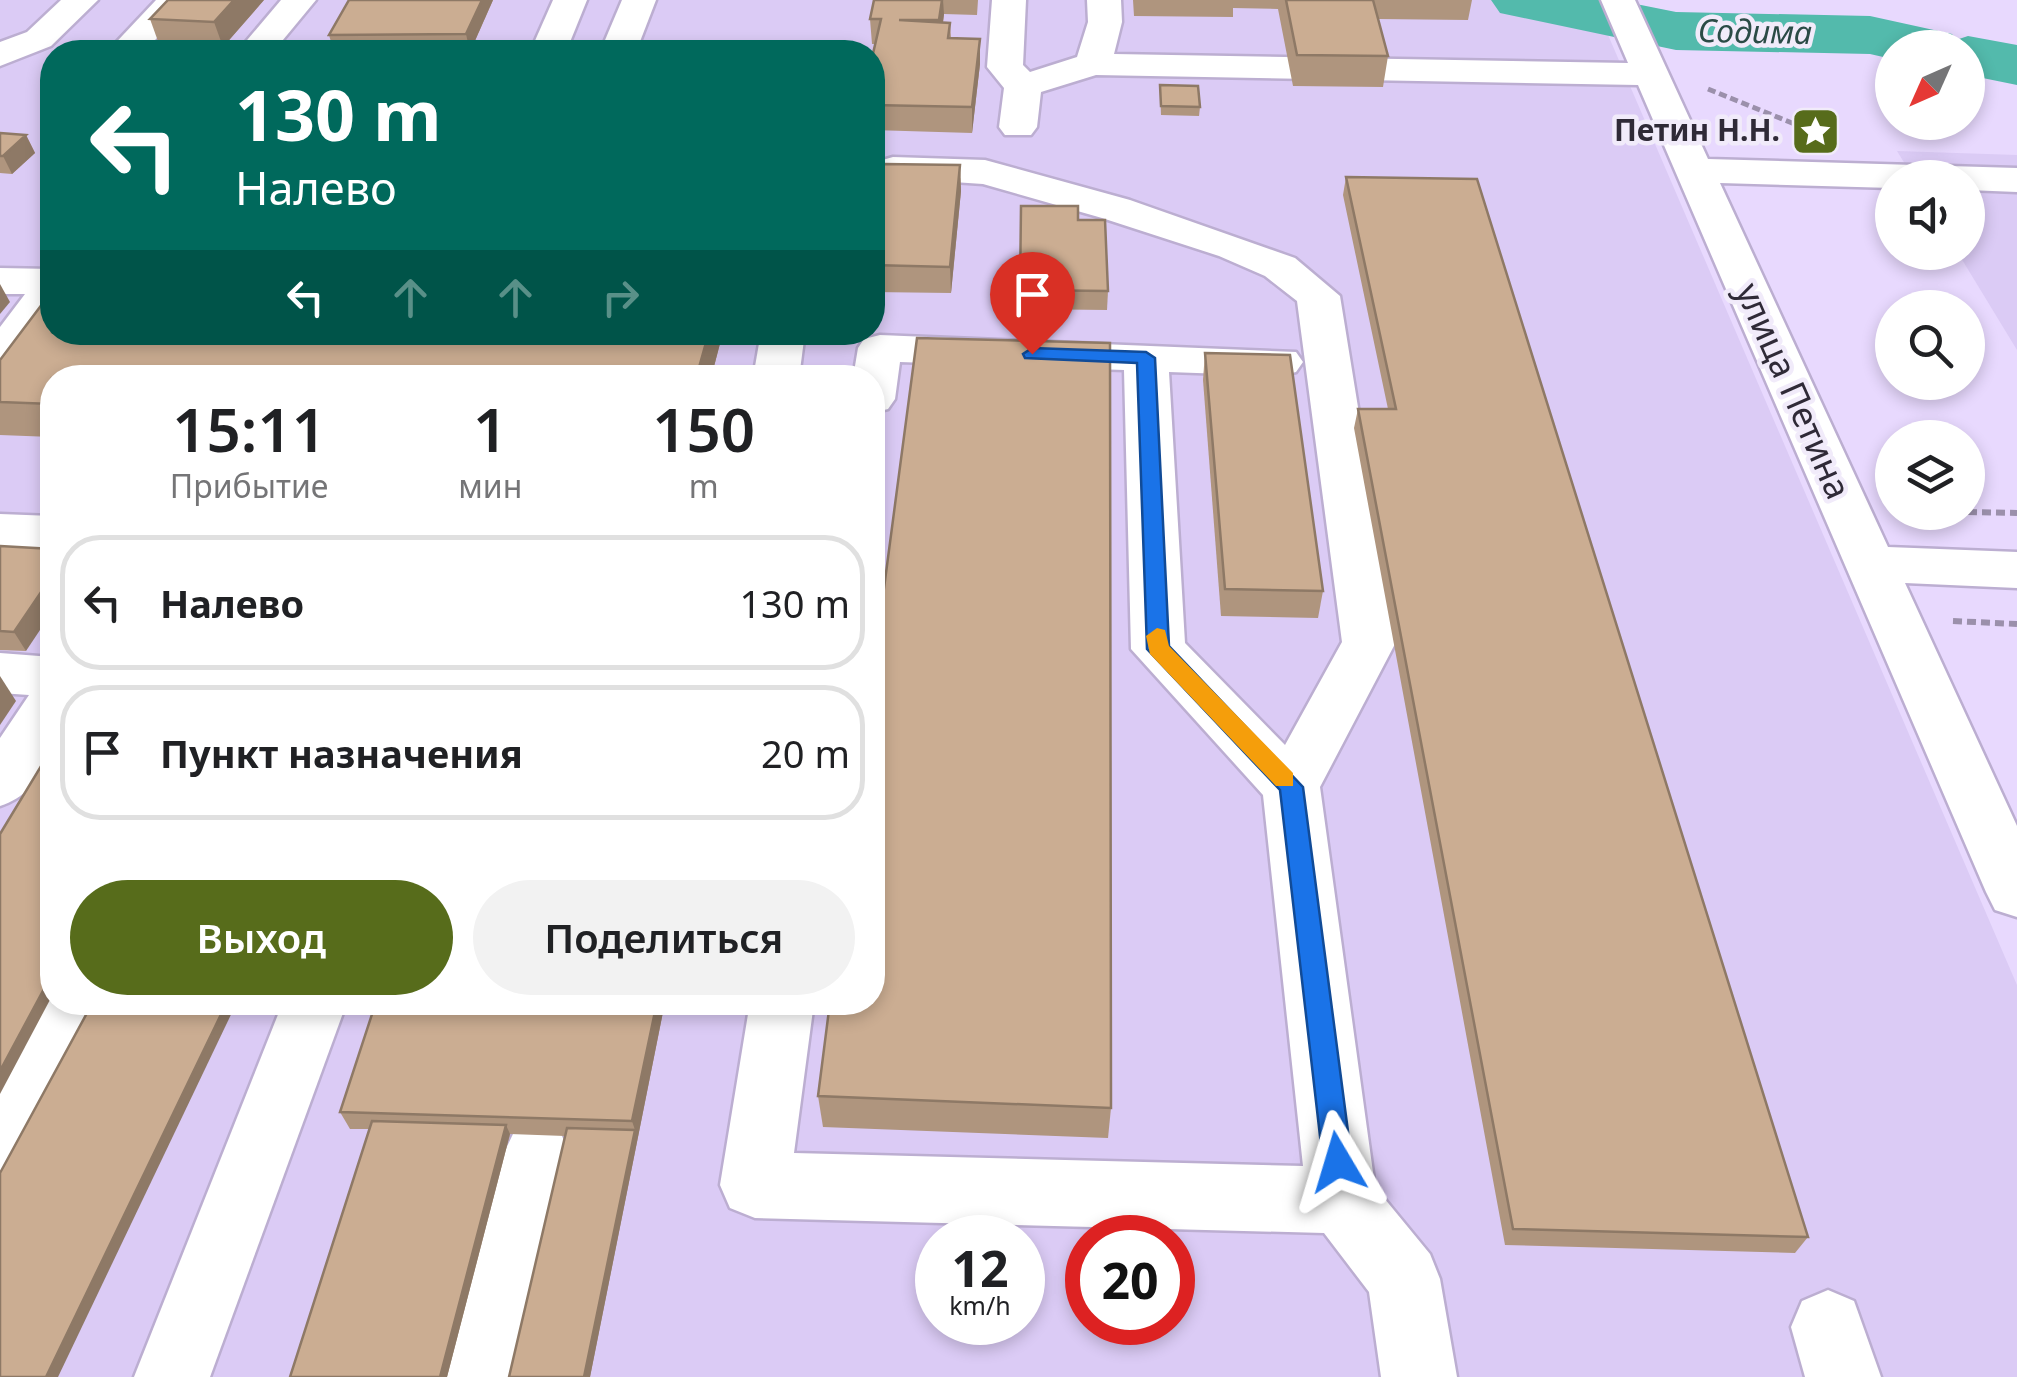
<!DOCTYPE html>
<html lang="ru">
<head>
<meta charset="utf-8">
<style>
	body { margin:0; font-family:"Noto Sans",sans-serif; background:#f2f2f2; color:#202124; height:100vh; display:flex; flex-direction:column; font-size:38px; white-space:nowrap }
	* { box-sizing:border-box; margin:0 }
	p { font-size:32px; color:#757577 }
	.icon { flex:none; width:55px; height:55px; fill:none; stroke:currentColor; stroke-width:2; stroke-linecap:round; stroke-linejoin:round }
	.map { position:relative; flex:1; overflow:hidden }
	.drawer { position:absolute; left:40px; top:365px; width:845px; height:650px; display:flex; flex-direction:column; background:#fff; border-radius:40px; box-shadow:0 5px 15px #0003 }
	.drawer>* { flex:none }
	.guide { position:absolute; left:40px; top:40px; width:845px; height:305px; border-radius:40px; box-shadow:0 5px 15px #0003; background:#00695c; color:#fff; overflow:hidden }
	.needle { width:65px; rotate:225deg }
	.tools { position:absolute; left:1875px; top:30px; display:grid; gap:20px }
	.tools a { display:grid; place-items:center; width:110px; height:110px; border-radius:50%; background:#fff; box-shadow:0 5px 15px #0003; font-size:50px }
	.speed { position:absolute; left:915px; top:1215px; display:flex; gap:20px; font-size:50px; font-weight:700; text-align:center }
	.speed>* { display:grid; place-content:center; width:130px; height:130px; border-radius:50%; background:#fff; box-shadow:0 5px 15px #0003; line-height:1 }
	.speed small { font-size:25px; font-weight:400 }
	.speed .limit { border:15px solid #d22; background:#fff; color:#111 }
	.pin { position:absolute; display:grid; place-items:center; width:85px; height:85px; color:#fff; margin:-102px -42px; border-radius:50% 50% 50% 0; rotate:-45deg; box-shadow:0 0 10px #0007 }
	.pin .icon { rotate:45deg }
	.me { position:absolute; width:110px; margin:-55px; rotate:353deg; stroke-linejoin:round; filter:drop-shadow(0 0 8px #0008) }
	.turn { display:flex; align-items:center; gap:35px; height:210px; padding:0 30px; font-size:45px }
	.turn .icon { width:130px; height:130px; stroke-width:2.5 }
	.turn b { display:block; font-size:70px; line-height:85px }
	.lanes { display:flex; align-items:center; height:95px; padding:0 30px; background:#0003; justify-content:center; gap:50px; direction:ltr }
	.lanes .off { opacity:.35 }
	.eta { display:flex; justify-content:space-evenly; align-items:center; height:170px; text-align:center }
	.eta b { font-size:60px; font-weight:600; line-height:70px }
	.action { display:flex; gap:20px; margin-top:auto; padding:20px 30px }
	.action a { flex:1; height:115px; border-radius:60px; background:#576c1b; color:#fff; font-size:40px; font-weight:600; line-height:115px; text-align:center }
	.action a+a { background:#f2f2f2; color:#202124 }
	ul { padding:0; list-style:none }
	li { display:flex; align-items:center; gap:30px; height:135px; margin:0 20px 15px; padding:0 10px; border:5px solid #e0e0e0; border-radius:40px }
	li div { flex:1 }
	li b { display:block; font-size:38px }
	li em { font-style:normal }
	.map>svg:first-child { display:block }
</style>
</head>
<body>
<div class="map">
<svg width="2017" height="1377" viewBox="0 0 2017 1377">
	<rect width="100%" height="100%" fill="#e8d9fe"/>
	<g fill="#dbcbf5" fill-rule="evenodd">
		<path d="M0,0H1593L2017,985V1377H0ZM52,52H872V332H52ZM52,378H872V1002H52ZM938,1238H1022V1322H938ZM1088,1238H1172V1322H1088Z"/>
		<polygon points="1897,151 2017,155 2017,350 1958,253 1968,252 1968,178 1913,177"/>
	</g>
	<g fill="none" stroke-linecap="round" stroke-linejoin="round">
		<polygon fill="#53baac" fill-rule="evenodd" points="1491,0 1616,0 1676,12 1870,16 1952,34 1956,40 1968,36 2017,45 2017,85 1968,75 1968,48 1892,48 1892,59 1870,54 1676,50 1500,13"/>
		<defs>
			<g id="minor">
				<polygon points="61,0 98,0 51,46 0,66 0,42 27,32"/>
				<polygon points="156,0 192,0 144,52 107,52"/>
				<polygon points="281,0 316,0 273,52 237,52"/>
				<polygon points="553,0 587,0 566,52 530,52"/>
				<polygon points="622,0 656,0 636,52 600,52"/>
				<polygon points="992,0 1026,0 1023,65 1030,72 1077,57 1088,22 1087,0 1121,0 1122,22 1114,54 1628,63 1601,0 1635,0 1708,159 2017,168 2017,192 1968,190 1968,178 1892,178 1892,188 1720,183 1888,547 2017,552 2017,588 1905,583 2017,826 2017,917 1995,910 1986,892 1638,85 1096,75 1041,92 1037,127 1031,135 1005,135 999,127 1004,88 987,67"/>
				<polygon points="893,157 985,160 1130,200 1295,258 1340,296 1396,642 1320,787 1375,1187 1430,1254 1440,1279 1457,1377 1381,1377 1369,1292 1324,1233 755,1218 730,1208 720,1185 750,1002 814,1002 794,1153 1303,1166 1263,795 1131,649 1124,370 900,362 895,399 888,409 872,413 872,378 853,378 858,348 864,339 880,335 1296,352 1303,362 1296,372 1280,376 1169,372 1185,643 1285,745 1342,642 1297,301 1265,276 1219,256 1102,218 983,184 879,177 873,169 879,161"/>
				<polygon points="0,268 52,269 52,317 16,368 0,371 0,327 25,294 0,294"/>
				<polygon points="761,332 805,332 799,378 753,378"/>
				<polygon points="0,514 52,516 52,550 0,548"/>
				<path d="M0,653L52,657C52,710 62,786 0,806V738L29,695L0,693Z"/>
				<polygon points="52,982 52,1002 107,1002 24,1162 0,1171 0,1075"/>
				<polygon points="283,1002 347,1002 210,1377 134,1377"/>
				<polygon points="537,1125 561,1134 572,1157 521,1377 445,1377 502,1157 513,1134"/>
				<polygon points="1828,1290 1854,1301 1881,1377 1805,1377 1791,1327 1802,1301"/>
			</g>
		</defs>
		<use href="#minor" stroke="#bcaed1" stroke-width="5"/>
		<polyline stroke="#9b90ab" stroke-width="5" stroke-dasharray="8 4" stroke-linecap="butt" points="1708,89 1812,131"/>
		<g stroke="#9b90ab" stroke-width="6" stroke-dasharray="9 5" stroke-linecap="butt">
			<polyline points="1968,512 2017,513"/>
			<polyline points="1953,621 2017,624"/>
		</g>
		<use href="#minor" fill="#fff" fill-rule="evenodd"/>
	</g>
	<g fill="#af957e">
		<polygon points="264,0 223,47 159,44 150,19"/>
		<polygon points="493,0 470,52 334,52 329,35"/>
		<polygon points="874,0 978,0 977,15 944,14 943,22 950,23 951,38 980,39 980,64 972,133 872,130 872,58 875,44 872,44 870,19"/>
		<polygon points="1133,0 1472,0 1468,20 1378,19 1388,56 1383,87 1293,86 1278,9 1233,8 1233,17 1134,16"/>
		<polygon points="1160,85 1200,107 1199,116 1161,115"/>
		<polygon points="0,133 26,135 35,153 12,174 0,173"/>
		<polygon points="960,165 961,191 951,293 872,292 872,227"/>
		<polygon points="1346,177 1808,1237 1795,1253 1505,1245 1354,428 1358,409 1388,409 1343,195"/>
		<polygon points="1021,206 1108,291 1107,310 1020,309"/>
		<polygon points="52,332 723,332 711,378 52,378 52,437 0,435 0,360"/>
		<polygon points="1205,353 1323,591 1318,618 1221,616 1203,380"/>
		<polygon points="0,546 26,651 0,650"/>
		<polygon points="376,1002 665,1002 590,1377 565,1136 510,1134 447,1377 290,1377 370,1129 350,1129 340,1112"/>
		<polygon points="818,1096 1111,1108 1108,1138 823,1127"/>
	</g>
	<g fill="#8e7966">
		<polygon points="234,0 264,0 223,47 214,22"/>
		<polygon points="482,0 493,0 470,52 466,34"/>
		<polygon points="942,0 943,0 944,14 940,45 939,20"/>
		<polygon points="980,39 980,64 972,133 972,107"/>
		<polygon points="26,135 35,153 12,174 3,156"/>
		<polygon points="960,165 961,191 951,293 950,267"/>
		<polygon points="0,284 10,302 0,314"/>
		<polygon points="709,332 723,332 711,378 696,378"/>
		<polygon points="52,576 52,612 26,651 14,632"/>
		<polygon points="0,676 16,701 0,725"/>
		<polygon points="52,974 52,996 0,1094 0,1071"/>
		<polygon points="227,1002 237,1002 58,1377 46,1377"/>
		<polygon points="657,1002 665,1002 590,1377 584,1377 635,1130 632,1121"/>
		<polygon points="506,1125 510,1134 447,1377 440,1377"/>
	</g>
	<g fill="#cbad92" stroke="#8e7966" stroke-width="2.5">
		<polygon points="168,0 234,0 214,22 150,19"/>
		<polygon points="349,0 482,0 466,34 329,35"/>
		<polygon points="874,0 942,0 939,20 899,20 950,23 948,38 980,39 972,107 872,105 872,58 881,19 870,19"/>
		<polygon points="1286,0 1373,0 1388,56 1297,55"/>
		<polygon points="1160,85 1198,86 1200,107 1161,106"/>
		<polygon points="0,133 26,135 3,156 0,156"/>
		<polygon points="883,164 960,165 950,267 872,265 872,227"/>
		<polygon points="1346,177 1477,179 1808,1237 1513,1229 1358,409 1396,409"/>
		<polygon points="1021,206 1078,206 1078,220 1105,220 1108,291 1020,290"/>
		<polygon points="52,291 52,332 709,332 696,378 52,378 52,404 0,402 0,360"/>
		<polygon points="917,338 1110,343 1111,1108 818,1096 830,1002 872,1002 872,679"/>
		<polygon points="1205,353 1290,355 1323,591 1225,589"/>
		<polygon points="0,546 52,549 52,576 14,632 0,631"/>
		<polygon points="52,748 52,974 0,1071 0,834"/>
		<polygon points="93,1002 227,1002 46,1377 0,1377 0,1173"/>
		<polygon points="376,1002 657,1002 632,1121 340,1112"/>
		<polygon points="372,1121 506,1125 440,1377 290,1377"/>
		<polygon points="567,1128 635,1130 584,1377 509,1377"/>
	</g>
	<polygon fill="#1a73e8" stroke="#114b97" stroke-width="2.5" points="1032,348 1146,352 1155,358 1169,646 1303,787 1352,1162 1348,1171 1338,1175 1327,1171 1323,1162 1280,790 1147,649 1137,363 1025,358 1023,354"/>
	<polygon fill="#f59e0b" points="1157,628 1165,630 1169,646 1293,773 1293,786 1276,786 1150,654 1146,636"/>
	<defs>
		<symbol id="sight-square" viewBox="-11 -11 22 22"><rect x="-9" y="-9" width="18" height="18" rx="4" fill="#576c1b" stroke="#f1ebfa"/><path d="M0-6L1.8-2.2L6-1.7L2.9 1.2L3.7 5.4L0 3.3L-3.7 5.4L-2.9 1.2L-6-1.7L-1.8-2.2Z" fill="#fff"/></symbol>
	</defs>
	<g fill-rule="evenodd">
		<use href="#sight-square" x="1788" y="104" width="55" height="55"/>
	</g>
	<g text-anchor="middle" stroke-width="9" stroke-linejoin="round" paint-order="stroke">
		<g font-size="30" font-weight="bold" fill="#2f2a37" stroke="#f1ebfa" text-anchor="end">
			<text x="1780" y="141">Петин Н.Н.</text>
		</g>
		<g font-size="32" font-style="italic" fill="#2b4b46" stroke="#f1ebfa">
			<text transform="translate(1755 32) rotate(1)" y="11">Содима</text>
		</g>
		<g font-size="35" fill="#2f2a37" stroke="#f1ebfa">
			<text transform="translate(1793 391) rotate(66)" y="12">улица Петина</text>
		</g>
	</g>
</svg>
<div class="tools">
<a><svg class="needle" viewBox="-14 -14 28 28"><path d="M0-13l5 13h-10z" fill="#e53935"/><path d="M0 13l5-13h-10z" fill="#757577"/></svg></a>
<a><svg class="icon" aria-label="sound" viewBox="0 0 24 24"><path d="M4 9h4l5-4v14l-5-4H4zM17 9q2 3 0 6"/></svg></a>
<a><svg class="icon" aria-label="search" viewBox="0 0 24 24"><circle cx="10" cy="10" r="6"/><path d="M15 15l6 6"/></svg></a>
<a><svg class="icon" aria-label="layers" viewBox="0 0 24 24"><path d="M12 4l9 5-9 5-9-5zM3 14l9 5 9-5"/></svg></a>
</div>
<div class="speed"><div>12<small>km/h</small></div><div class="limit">20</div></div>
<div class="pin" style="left:1032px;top:354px;background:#d93025"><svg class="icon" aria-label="arrive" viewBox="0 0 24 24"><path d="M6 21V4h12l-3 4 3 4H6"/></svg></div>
<svg class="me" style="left:1338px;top:1162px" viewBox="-20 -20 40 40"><path d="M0-17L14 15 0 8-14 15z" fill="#1a73e8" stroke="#fff" stroke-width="4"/></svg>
<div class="guide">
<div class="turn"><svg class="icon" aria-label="left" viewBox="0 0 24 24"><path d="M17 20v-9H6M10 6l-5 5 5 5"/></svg><div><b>130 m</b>Налево</div></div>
<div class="lanes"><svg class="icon" aria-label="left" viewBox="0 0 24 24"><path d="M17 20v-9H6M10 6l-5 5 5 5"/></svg><svg class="icon off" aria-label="ahead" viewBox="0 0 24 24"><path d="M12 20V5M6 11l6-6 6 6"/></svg><svg class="icon off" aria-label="ahead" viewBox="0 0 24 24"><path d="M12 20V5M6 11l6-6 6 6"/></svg><svg class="icon off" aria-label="right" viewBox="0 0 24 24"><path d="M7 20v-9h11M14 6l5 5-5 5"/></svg></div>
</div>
<section class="drawer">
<div class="eta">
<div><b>15:11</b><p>Прибытие</p></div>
<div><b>1</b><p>мин</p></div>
<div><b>150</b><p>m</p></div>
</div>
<ul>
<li><svg class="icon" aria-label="left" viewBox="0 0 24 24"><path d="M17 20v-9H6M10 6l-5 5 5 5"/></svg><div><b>Налево</b></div><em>130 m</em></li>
<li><svg class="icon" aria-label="arrive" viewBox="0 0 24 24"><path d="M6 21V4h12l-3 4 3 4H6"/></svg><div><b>Пункт назначения</b></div><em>20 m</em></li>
</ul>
<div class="action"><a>Выход</a><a>Поделиться</a></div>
</section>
</div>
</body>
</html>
